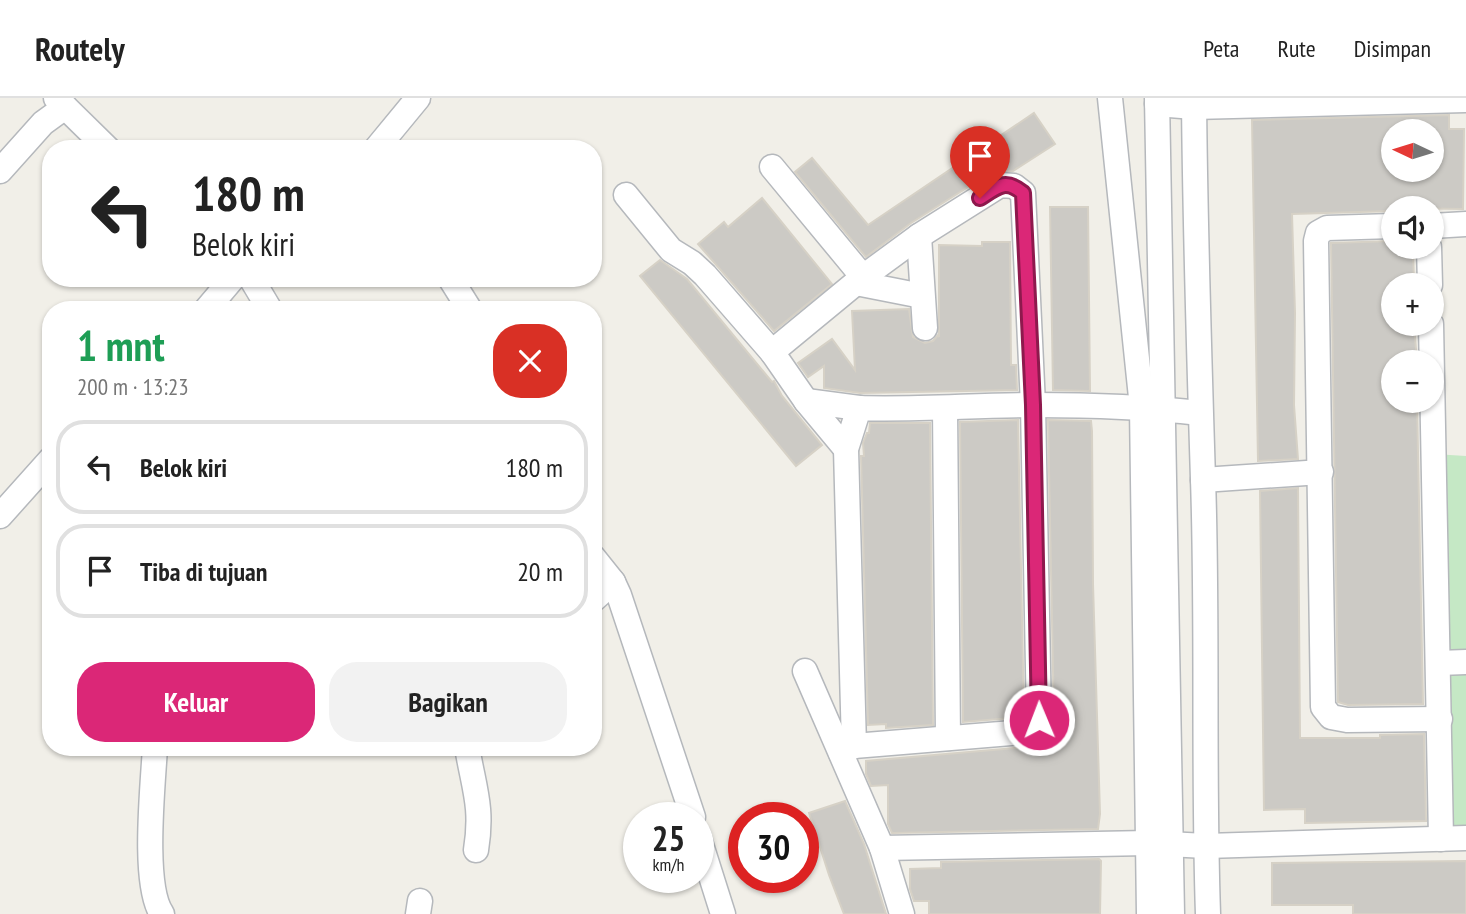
<!DOCTYPE html>
<html lang="id">
<head>
<meta charset="utf-8">
<style>
	body { margin:0; font-family:"PT Sans Narrow",sans-serif; background:#f2f2f2; color:#222; height:100vh; display:flex; flex-direction:column; font-size:26px; white-space:nowrap }
	* { box-sizing:border-box; margin:0 }
	p { font-size:23px; color:#767676 }
	.icon { flex:none; width:38px; height:38px; fill:none; stroke:currentColor; stroke-width:2; stroke-linecap:round; stroke-linejoin:round }
	.map { position:relative; flex:1; overflow:hidden }
	.panel { position:absolute; left:42px; top:203px; width:560px; height:455px; display:flex; flex-direction:column; background:#fff; border-radius:28px; box-shadow:0 2px 5px #0004 }
	.panel>* { flex:none }
	.top-card { position:absolute; left:42px; top:42px; width:560px; height:147px; border-radius:28px; box-shadow:0 2px 5px #0004; background:#fff; color:#222; overflow:hidden }
	.needle { width:46px; rotate:274deg }
	.buttons { position:absolute; left:1381px; top:21px; display:grid; gap:14px }
	.buttons a { display:grid; place-items:center; width:63px; height:63px; border-radius:50%; background:#fff; box-shadow:0 2px 5px #0004; font-size:35px }
	.speed { position:absolute; left:623px; top:704px; display:flex; gap:14px; font-size:35px; font-weight:700; text-align:center }
	.speed>* { display:grid; place-content:center; width:91px; height:91px; border-radius:50%; background:#fff; box-shadow:0 2px 5px #0004; line-height:1 }
	.speed small { font-size:18px; font-weight:400 }
	.speed .limit { border:10px solid #d22; background:#fff; color:#111 }
	.pin { position:absolute; display:grid; place-items:center; width:60px; height:60px; color:#fff; margin:-72px -30px; border-radius:50% 50% 50% 0; rotate:-45deg; box-shadow:0 0 7px #0007 }
	.pin .icon { rotate:45deg }
	.me { position:absolute; width:77px; margin:-38px; rotate:359deg; stroke-linejoin:round; filter:drop-shadow(0 0 5px #0008) }
	.turn { display:flex; align-items:center; gap:24px; height:147px; padding:0 35px; font-size:32px }
	.turn .icon { width:91px; height:91px; stroke-width:2.5 }
	.turn b { display:block; font-size:49px; line-height:60px }
	.round { display:grid; place-items:center; flex:none; width:74px; height:74px; border-radius:28px; background:#f2f2f2 }
	.headline { display:flex; align-items:center; justify-content:space-between; height:119px; padding:0 35px }
	h1 { font-size:42px; font-weight:700; line-height:52px; color:#1e9e55 }
	.action { display:flex; gap:14px; margin-top:auto; padding:14px 35px }
	.action a { flex:1; height:80px; border-radius:28px; background:#db2777; color:#fff; font-size:28px; font-weight:700; line-height:80px; text-align:center }
	.action a+a { background:#f2f2f2; color:#222 }
	ul { padding:0; list-style:none }
	li { display:flex; align-items:center; gap:21px; height:94px; margin:0 14px 10px; padding:0 21px; border:4px solid #e0e0e0; border-radius:28px }
	li div { flex:1 }
	li b { display:block; font-size:26px }
	li em { font-style:normal }
	header { display:flex; align-items:center; gap:42px; box-sizing:border-box; height:98px; padding:0 35px; background:#fff; border-bottom:2px solid #e0e0e0 }
	header strong { font-size:33px }
	nav { display:flex; gap:38px; margin-inline-start:auto; font-size:24px }
	.map>svg:first-child { display:block }
</style>
</head>
<body>
<header>
<strong>Routely</strong>
<nav><a>Peta</a><a>Rute</a><a>Disimpan</a></nav>
</header>
<div class="map">
<svg width="1466" height="816" viewBox="0 0 1466 816">
	<rect width="100%" height="100%" fill="#f1efe8"/>
	<g fill="#c5e8c5">
		<polygon points="1434,356 1466,358 1466,562 1438,561"/>
		<polygon points="1444,568 1466,568 1466,734 1449,734"/>
	</g>
	<g fill="#cccac5" stroke="#d6d1c6" stroke-width="2" fill-rule="evenodd">
		<polygon points="1034,15 1055,46 1013,73 992,74 911,125 866,159 795,74 812,60 868,127"/>
		<path d="M1449,17V31H1464L1463,111L1393,110V113L1292,116L1295,215L1294,307L1298,361L1258,363L1252,22ZM1393,33H1432V72H1425V74H1393Z"/>
		<polygon points="762,100 832,186 774,233 698,146 724,124 728,129"/>
		<polygon points="1050,109 1088,109 1090,293 1053,292"/>
		<polygon points="1393,143 1393,149 1413,149 1414,187 1393,187 1393,226 1414,226 1417,264 1393,264 1393,303 1417,303 1423,606 1348,607 1338,604 1331,145"/>
		<polygon points="982,144 1010,144 1011,267 1016,267 1017,292 860,295 824,290 824,268 808,279 798,265 832,241 855,272 852,213 909,211 913,239 925,245 933,243 938,237 939,239 939,147 982,148"/>
		<polygon points="660,162 687,181 772,284 774,283 782,298 822,347 796,368 640,178"/>
		<polygon points="1018,322 1024,619 963,624 960,324"/>
		<polygon points="1048,322 1091,323 1092,333 1093,486 1100,716 1098,731 892,735 888,726 888,687 871,688 866,676 866,663 1027,649 1042,644 1050,635 1054,622"/>
		<polygon points="870,325 930,325 933,627 886,630 886,626 868,627 861,358 864,358 863,345 867,335 869,335"/>
		<polygon points="1298,390 1300,640 1380,640 1380,637 1424,636 1426,723 1305,725 1305,711 1264,712 1260,393"/>
		<polygon points="845,703 864,746 886,816 844,816 829,777 809,715"/>
		<polygon points="1099,761 1101,763 1100,816 929,816 929,803 914,803 910,791 910,771 941,770 941,764"/>
		<polygon points="1466,763 1466,816 1353,816 1353,807 1272,807 1272,765"/>
	</g>
	<g fill="none" stroke-linecap="round" stroke-linejoin="round">
		<defs>
			<g id="minor">
				<polyline points="56,0 108,51"/>
				<polyline points="1110,0 1142,309 1149,816"/>
				<polyline points="1157,0 1172,816"/>
				<path d="M1194,0C1195,127 1199,254 1203,381C1208,526 1203,671 1208,816"/>
				<polyline points="1157,6 1194,9 1466,2"/>
				<polyline points="376,51 418,0"/>
				<polyline points="772,69 863,179"/>
				<polyline points="0,73 43,25 65,9"/>
				<polyline points="626,97 671,152 692,165 705,177 772,254 806,303 846,351"/>
				<polyline points="1393,128 1327,130 1318,135 1316,143 1323,609 1331,619 1347,622 1440,621"/>
				<polyline points="1432,128 1466,126"/>
				<polyline points="919,138 925,230"/>
				<polyline points="1429,149 1430,187"/>
				<polyline points="251,180 270,212"/>
				<polyline points="450,180 470,212"/>
				<polyline points="856,185 922,198"/>
				<polyline points="206,212 233,180"/>
				<polyline points="1431,226 1441,741"/>
				<polyline points="772,254 863,179 919,138 1000,87 1014,88 1023,95 1033,307 1039,622 1036,630 1025,634 854,648"/>
				<polyline points="806,303 859,310"/>
				<polyline points="945,310 948,640"/>
				<polyline points="1203,382 1321,374"/>
				<polyline points="0,418 51,361"/>
				<polyline points="593,459 613,484 619,497 693,719"/>
				<polyline points="593,502 613,484"/>
				<polyline points="1439,565 1466,564"/>
				<polyline points="805,573 882,750 902,816"/>
				<path d="M155,649C153,687 142,787 162,816"/>
				<path d="M467,649C474,691 483,709 476,752"/>
				<path d="M841,655L854,648L846,351L859,310C917,312 976,307 1035,307C1090,307 1145,309 1200,315"/>
				<polyline points="698,737 723,816"/>
				<polyline points="882,750 1148,745 1206,748 1466,740"/>
				<polyline points="418,816 420,803"/>
			</g>
		</defs>
		<use href="#minor" stroke="#b5b8bc" stroke-width="27"/>
		<use href="#minor" stroke="#fff" stroke-width="24"/>
	</g>
	<g fill="none" stroke-linecap="round" stroke-linejoin="round">
		<defs>
			<path id="route" d="M980,100C997,89 1005,80 1023,95L1033,307L1039,622"/>
		</defs>
		<use href="#route" stroke="#8e194d" stroke-width="18"/>
		<use href="#route" stroke="#db2777" stroke-width="12"/>
	</g>
</svg>
<div class="buttons">
<a><svg class="needle" viewBox="-14 -14 28 28"><path d="M0-13l5 13h-10z" fill="#e53935"/><path d="M0 13l5-13h-10z" fill="#767676"/></svg></a>
<a><svg class="icon" aria-label="sound" viewBox="0 0 24 24"><path d="M4 9h4l5-4v14l-5-4H4zM17 9q2 3 0 6"/></svg></a>
<a>+</a>
<a>−</a>
</div>
<div class="speed"><div>25<small>km/h</small></div><div class="limit">30</div></div>
<div class="pin" style="left:980px;top:100px;background:#d93025"><svg class="icon" aria-label="arrive" viewBox="0 0 24 24"><path d="M6 21V4h12l-3 4 3 4H6"/></svg></div>
<svg class="me" style="left:1039px;top:622px" viewBox="-20 -20 40 40"><circle r="17" fill="#db2777" stroke="#fff" stroke-width="3"/><path d="M0-11L8 9 0 5-8 9z" fill="#fff"/></svg>
<div class="top-card">
<div class="turn"><svg class="icon" aria-label="left" viewBox="0 0 24 24"><path d="M17 20v-9H6M10 6l-5 5 5 5"/></svg><div><b>180 m</b>Belok kiri</div></div>
</div>
<section class="panel">
<div class="headline"><div><h1>1 mnt</h1><p>200 m · 13:23</p></div><a class="round" style="background:#d93025;color:#fff"><svg class="icon" aria-label="close" viewBox="0 0 24 24"><path d="M6 6l12 12M18 6L6 18"/></svg></a></div>
<ul>
<li><svg class="icon" aria-label="left" viewBox="0 0 24 24"><path d="M17 20v-9H6M10 6l-5 5 5 5"/></svg><div><b>Belok kiri</b></div><em>180 m</em></li>
<li><svg class="icon" aria-label="arrive" viewBox="0 0 24 24"><path d="M6 21V4h12l-3 4 3 4H6"/></svg><div><b>Tiba di tujuan</b></div><em>20 m</em></li>
</ul>
<div class="action"><a>Keluar</a><a>Bagikan</a></div>
</section>
</div>
</body>
</html>
